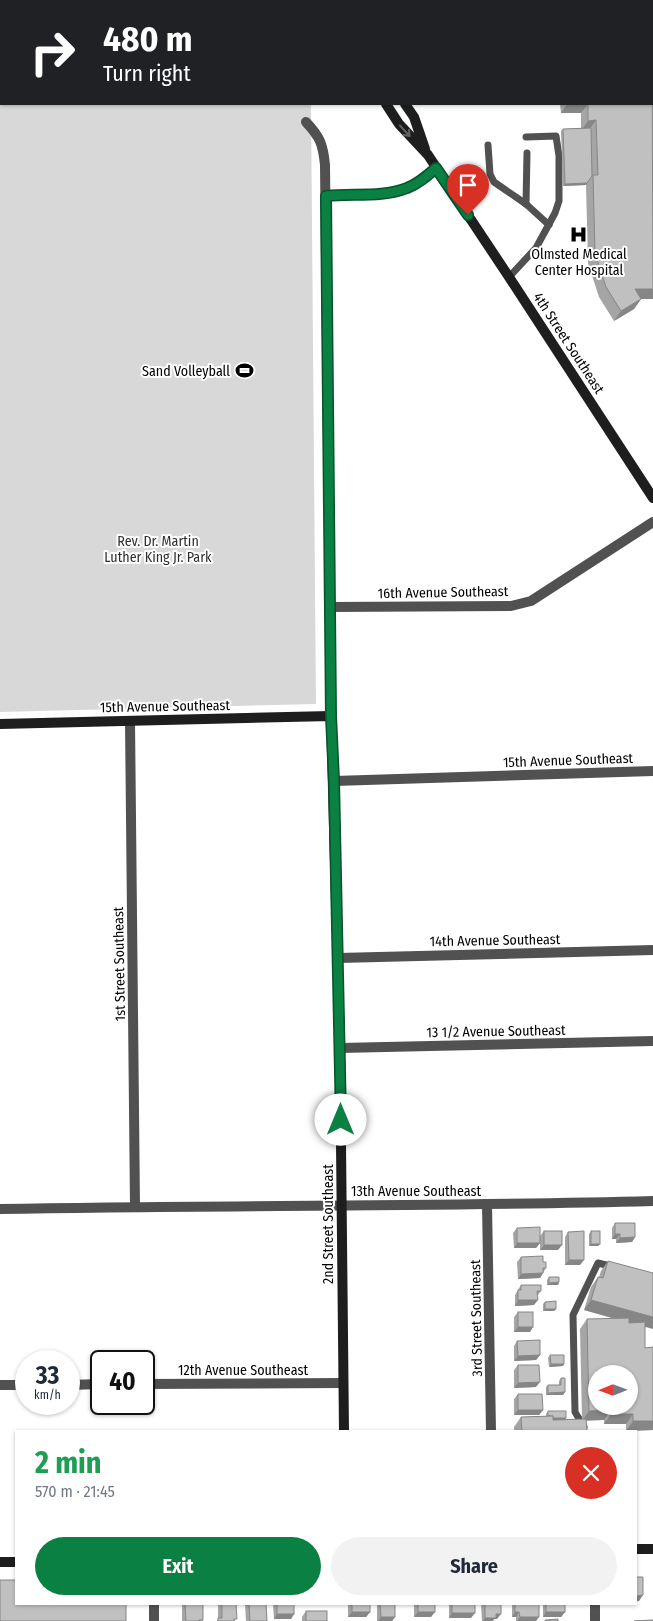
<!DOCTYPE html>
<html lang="en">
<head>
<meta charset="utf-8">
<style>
	body { margin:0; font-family:"Fira Sans Condensed",sans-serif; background:#f2f2f3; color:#1f2937; height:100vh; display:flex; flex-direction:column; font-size:19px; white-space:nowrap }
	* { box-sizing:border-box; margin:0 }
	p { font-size:16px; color:#747a83 }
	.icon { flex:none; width:28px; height:28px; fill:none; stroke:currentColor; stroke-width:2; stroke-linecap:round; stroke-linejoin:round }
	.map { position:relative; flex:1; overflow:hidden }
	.drawer { position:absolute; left:15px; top:1430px; width:622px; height:175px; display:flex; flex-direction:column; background:#fff; border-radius:0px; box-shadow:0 1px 4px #0004 }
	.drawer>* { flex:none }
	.hud { position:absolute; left:0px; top:0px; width:654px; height:105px; box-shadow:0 1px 4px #0004; background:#202124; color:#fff; overflow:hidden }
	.needle { width:32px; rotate:269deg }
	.controls { position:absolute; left:588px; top:1365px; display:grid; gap:10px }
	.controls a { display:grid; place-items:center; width:50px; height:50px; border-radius:50%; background:#fff; box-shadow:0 1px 4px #0004; font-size:25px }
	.speed { position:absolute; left:15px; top:1350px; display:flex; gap:10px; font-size:25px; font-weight:700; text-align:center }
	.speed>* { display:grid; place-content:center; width:65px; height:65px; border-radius:50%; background:#fff; box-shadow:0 1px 4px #0004; line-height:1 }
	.speed small { font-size:12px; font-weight:400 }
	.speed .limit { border:2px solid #111; border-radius:8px; background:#fff; color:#111 }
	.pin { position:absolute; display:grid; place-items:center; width:42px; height:42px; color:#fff; margin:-51px -21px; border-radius:50% 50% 50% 0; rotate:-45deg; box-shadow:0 0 5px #0007 }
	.pin .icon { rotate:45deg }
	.me { position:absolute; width:55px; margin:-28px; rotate:0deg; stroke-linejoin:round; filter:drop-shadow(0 0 4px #0008) }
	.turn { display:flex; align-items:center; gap:18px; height:105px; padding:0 20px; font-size:22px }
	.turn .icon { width:65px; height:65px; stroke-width:2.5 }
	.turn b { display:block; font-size:35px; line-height:42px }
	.round { display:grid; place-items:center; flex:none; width:52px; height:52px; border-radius:26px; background:#f2f2f3 }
	.headline { display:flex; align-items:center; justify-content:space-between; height:85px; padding:0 20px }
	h1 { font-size:30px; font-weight:700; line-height:38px; color:#1e9e55 }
	.action { display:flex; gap:10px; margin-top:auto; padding:10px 20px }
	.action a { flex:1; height:58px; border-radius:30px; background:#0b8043; color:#fff; font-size:20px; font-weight:700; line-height:58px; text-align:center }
	.action a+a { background:#f2f2f3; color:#1f2937 }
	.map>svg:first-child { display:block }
</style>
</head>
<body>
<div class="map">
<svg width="653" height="1621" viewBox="0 0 653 1621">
	<rect width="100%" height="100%" fill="#fff"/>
	<polygon fill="#d8d8d8" points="0,27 1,104 311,104 316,704 0,712"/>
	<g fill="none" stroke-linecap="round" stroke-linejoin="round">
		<g stroke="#515151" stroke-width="7">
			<polyline points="633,1 633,0"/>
			<polyline points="488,145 490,174 494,182 526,204 549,225"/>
			<path d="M326,196C352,193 382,198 407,188C418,184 427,176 436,168"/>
			<polyline points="526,204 527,153"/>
			<polyline points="509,277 536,248 555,213 559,201 559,156 556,136 526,137"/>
			<polyline points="584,1427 575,1412 573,1315 598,1263 614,1267"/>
		</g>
		<g stroke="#515151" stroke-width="10">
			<path d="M306,122C320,137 323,144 325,165L331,716"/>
			<polyline points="330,607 511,606 531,601 653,522"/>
			<polyline points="130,721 135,1206"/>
			<polyline points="334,781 653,771"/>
			<polyline points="338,958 653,950"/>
			<polyline points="340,1048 653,1041"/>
			<polyline points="487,1205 491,1431"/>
			<path d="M0,1209C218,1205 435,1207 653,1201"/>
			<polyline points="144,1384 343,1383"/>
			<polyline points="0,1385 26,1385"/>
			<polyline points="69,1385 101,1384"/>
			<polyline points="154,1604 154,1621"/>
			<polyline points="595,1604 595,1621"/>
		</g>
		<g stroke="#1e1e1e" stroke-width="10">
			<polyline points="326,0 326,1"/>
			<polyline points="340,0 344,1"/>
			<polyline points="168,1 170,0"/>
			<polyline points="462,1 501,0"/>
			<polyline points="0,44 1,43"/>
			<polyline points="386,104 399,124 428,155 509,277 653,498"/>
			<polyline points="405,104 414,117 425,149"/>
			<polyline points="0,724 331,716 340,1048 344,1431"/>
			<polyline points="636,1549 653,1549"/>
			<polyline points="0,1562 16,1562"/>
		</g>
	</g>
	<g fill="#a5a5a5">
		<polygon points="653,32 653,299 641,299 634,309 614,321 599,297 588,263 586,185 563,186 561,131 563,129 581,128 581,113 561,113 560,104 652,104"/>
		<polygon points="615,1223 635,1237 632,1242 616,1243 616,1239 612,1239 612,1228"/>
		<polygon points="517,1228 540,1243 536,1248 514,1248 513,1233"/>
		<polygon points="544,1231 558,1250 540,1250 540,1236"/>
		<polygon points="591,1231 600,1244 598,1246 589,1246 589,1234"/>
		<polygon points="568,1232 580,1265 565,1265 565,1237"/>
		<polygon points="521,1257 546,1268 540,1278 518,1279 517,1262"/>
		<polygon points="608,1261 645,1326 645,1348 653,1347 653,1430 626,1431 626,1424 604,1424 604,1420 586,1420 587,1431 514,1431 514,1427 521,1417 546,1416 546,1414 548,1411 566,1418 565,1420 582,1419 580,1329 587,1319 615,1319 584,1310 591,1287 598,1277 599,1277 601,1271"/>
		<polygon points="549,1277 559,1282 558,1285 547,1285 547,1280"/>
		<polygon points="521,1285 541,1291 538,1295 534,1305 515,1306 515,1295"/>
		<polygon points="545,1302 556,1309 554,1311 543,1311 543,1304"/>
		<polygon points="518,1312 530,1332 514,1332 514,1317"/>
		<polygon points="517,1341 540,1355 536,1360 514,1361 514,1346"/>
		<polygon points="550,1355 564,1364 563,1366 549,1367 548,1358"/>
		<polygon points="518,1365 536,1387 514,1388 514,1370"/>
		<polygon points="561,1378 565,1392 563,1395 546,1395 546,1387 548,1385 559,1385 559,1381"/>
		<polygon points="518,1394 543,1410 539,1415 514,1415 514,1399"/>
		<polygon points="182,1604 203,1604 203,1620 202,1621 182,1621"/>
		<polygon points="218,1604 236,1604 235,1621 217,1621 218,1619"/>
		<polygon points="245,1604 266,1604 267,1621 246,1621"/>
		<polygon points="273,1604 294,1604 294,1614 291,1619 274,1619"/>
		<polygon points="348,1604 370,1604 370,1612 366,1617 348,1617"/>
		<polygon points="377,1604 395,1604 395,1617 392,1621 377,1621"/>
		<polygon points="414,1604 435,1604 431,1617 414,1617"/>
		<polygon points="449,1604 475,1604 471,1618 449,1618"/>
		<polygon points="481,1604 501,1604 497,1619 494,1619 493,1621 482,1621"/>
		<polygon points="512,1604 539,1604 536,1621 516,1621 516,1617 512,1617"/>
		<polygon points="543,1604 565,1604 565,1612 561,1617 543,1617"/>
		<polygon points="306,1611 327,1621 302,1621 302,1617"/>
	</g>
	<g fill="#868686">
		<polygon points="567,104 588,104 581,113 561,113"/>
		<polygon points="596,120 589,130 581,131 588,121"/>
		<polygon points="587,183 586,185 563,186 565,184"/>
		<polygon points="635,289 653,289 653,299 628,299"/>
		<polygon points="641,299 634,309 614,321 621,311"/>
		<polygon points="615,1234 620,1234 616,1239 612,1239"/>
		<polygon points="635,1237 632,1242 616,1243 620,1238"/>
		<polygon points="517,1243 540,1243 536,1248 514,1248"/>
		<polygon points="591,1244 600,1244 598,1246 589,1246"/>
		<polygon points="544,1245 562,1245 558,1250 540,1250"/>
		<polygon points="569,1260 584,1260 580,1265 565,1265"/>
		<polygon points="543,1273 540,1278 518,1279 521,1274"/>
		<polygon points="559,1282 558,1285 547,1285 549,1283"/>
		<polygon points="518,1300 538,1300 534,1305 515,1306"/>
		<polygon points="591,1300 653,1317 653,1329 584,1310"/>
		<polygon points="545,1309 556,1309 554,1311 543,1311"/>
		<polygon points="518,1327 533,1327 530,1332 514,1332"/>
		<polygon points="540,1355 536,1360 514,1361 518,1356"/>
		<polygon points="551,1364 564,1364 563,1366 549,1367"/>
		<polygon points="540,1382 536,1387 514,1388 518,1383"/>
		<polygon points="565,1392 563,1395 546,1395 548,1393"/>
		<polygon points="518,1410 543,1410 539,1415 514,1415"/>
		<polygon points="611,1410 604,1420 582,1421 589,1411"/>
		<polygon points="611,1414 633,1414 626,1424 604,1424"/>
		<polygon points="548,1418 566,1418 565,1421 546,1421"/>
		<polygon points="633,1421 653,1421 653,1430 626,1431"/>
		<polygon points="643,1595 639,1601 636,1601 636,1596"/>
		<polygon points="352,1612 370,1612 366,1617 348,1617"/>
		<polygon points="418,1612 435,1612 431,1617 414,1617"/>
		<polygon points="515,1612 519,1612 516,1617 512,1617"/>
		<polygon points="546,1612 565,1612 561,1617 543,1617"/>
		<polygon points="452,1613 475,1613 471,1618 449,1618"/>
		<polygon points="277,1614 294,1614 291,1619 274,1619"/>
		<polygon points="496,1614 501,1614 497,1619 494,1619 493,1621 483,1621 485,1618"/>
		<polygon points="381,1617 395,1617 392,1621 378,1621"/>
		<polygon points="520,1617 539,1617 536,1621 517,1621"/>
	</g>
	<g fill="#c0c0c0" stroke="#868686" fill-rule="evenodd">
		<polygon points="652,41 653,289 635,289 641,299 621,311 606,287 595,253 593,175 598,175 596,120 588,121 588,104 652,104"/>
		<polygon points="591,128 592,176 587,183 565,184 563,129"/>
		<polygon points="615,1223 635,1223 635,1237 620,1238 620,1234 615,1234"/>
		<polygon points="540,1227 540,1243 517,1243 517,1228"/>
		<rect x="544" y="1231" width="18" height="14"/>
		<polygon points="584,1231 584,1260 569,1260 568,1232"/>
		<rect x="591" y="1231" width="9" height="13"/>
		<polygon points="543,1256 543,1262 546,1262 546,1268 543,1268 543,1273 521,1274 521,1257"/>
		<polygon points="608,1261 653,1273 653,1317 591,1300 598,1277 603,1278"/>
		<polygon points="549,1277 559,1277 559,1282 549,1283"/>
		<polygon points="521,1285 541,1285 541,1291 537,1291 538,1300 518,1300 518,1290 521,1290"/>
		<polygon points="556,1301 556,1309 545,1309 545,1302"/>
		<rect x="518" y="1312" width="15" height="15"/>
		<path d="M629,1318V1323L645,1322V1348L653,1347V1421H633V1414H611V1410L589,1411L587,1319ZM596,1374H629V1406H596Z"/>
		<polygon points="540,1340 540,1355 518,1356 517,1341"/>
		<polygon points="550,1355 564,1355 564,1364 551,1364"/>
		<polygon points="518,1365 539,1365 540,1382 518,1383"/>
		<polygon points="561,1378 565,1378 565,1392 548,1393 548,1385 561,1385"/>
		<polygon points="518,1394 542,1394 543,1410 518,1410"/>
		<polygon points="548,1411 566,1411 566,1418 553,1418 553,1416 548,1416"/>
		<polygon points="553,1416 553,1420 586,1419 587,1431 522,1431 521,1417"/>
		<polygon points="636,1577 643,1577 643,1595 636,1596"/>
		<polygon points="0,1580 16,1580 16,1604 126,1604 126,1621 0,1621"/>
		<polygon points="185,1604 203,1604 203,1620 199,1620 199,1621 186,1621"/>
		<polygon points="222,1604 236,1604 237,1619 234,1619 234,1621 218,1621 218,1618 222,1618"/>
		<polygon points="249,1604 266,1604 267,1621 250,1621"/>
		<rect x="277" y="1604" width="17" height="10"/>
		<rect x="352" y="1604" width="18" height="8"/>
		<polygon points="380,1604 395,1604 395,1617 381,1617"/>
		<rect x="418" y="1604" width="17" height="8"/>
		<rect x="452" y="1604" width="23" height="9"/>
		<polygon points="485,1604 501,1604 501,1614 496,1614 496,1618 485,1618"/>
		<polygon points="515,1604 539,1604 539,1617 520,1617 519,1612 515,1612"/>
		<rect x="546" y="1604" width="19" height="8"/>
		<rect x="306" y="1611" width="21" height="10"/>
		<polygon points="558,1619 558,1621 545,1621 545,1620"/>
		<polygon points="653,1620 653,1621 634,1621"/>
	</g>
	<defs><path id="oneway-shaft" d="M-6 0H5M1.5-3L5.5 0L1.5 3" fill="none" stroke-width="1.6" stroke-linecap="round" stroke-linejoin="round" transform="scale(1.25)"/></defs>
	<use stroke="#626262" href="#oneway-shaft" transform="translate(405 131) rotate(47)"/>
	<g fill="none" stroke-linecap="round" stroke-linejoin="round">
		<defs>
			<path id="route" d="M341,1120L334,781L331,716L326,196C352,193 382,198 407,188C418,184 427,176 436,168L468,215"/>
		</defs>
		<use href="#route" stroke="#07532c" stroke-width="12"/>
		<use href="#route" stroke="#0b8043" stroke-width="9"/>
	</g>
	<defs>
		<symbol id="hospital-bare" viewBox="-9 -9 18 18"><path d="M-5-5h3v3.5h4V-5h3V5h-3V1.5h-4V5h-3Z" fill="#000" stroke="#fff" stroke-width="2.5" paint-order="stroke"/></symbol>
		<symbol id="stadium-bare" viewBox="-9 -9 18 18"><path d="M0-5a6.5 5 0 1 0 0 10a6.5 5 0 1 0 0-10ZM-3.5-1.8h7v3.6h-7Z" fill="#000" stroke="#fff" stroke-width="2.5" paint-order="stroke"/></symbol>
	</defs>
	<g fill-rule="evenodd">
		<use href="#hospital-bare" x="566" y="222" width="25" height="25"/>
		<use href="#stadium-bare" x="232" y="358" width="25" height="25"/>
	</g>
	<g text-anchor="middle" stroke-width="4" stroke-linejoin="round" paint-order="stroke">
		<g font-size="14" fill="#000" stroke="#fff">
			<text x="579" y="259">Olmsted Medical<tspan x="579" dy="16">Center Hospital</tspan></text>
			<text x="230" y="376" text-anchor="end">Sand Volleyball</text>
		</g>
		<g font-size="14" fill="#000" stroke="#fff">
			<text transform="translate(569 343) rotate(57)" y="5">4th Street Southeast</text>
			<text transform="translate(443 592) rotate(-1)" y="5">16th Avenue Southeast</text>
			<text transform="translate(165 706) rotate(-1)" y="5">15th Avenue Southeast</text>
			<text transform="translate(568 760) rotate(-2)" y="5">15th Avenue Southeast</text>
			<text transform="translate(495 940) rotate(-1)" y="5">14th Avenue Southeast</text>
			<text transform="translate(119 964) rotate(-91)" y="5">1st Street Southeast</text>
			<text transform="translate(496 1031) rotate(-1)" y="5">13 1/2 Avenue Southeast</text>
			<text x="416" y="1196">13th Avenue Southeast</text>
			<text transform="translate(328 1224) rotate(-90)" y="5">2nd Street Southeast</text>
			<text transform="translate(476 1318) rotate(-91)" y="5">3rd Street Southeast</text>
			<text x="243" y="1375">12th Avenue Southeast</text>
		</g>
		<g font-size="14" fill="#2f2f2f" stroke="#fff">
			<text x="158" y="546">Rev. Dr. Martin<tspan x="158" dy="16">Luther King Jr. Park</tspan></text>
		</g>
	</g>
</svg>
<div class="controls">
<a><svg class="needle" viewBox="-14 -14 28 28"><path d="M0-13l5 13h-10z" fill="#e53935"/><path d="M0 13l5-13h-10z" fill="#747a83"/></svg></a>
</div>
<div class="speed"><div>33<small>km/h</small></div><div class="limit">40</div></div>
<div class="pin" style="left:468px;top:215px;background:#d93025"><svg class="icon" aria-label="arrive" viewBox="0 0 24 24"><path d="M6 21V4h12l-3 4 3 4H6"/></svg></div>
<svg class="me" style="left:341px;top:1120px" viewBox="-20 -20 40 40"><circle r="19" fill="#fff"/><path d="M0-13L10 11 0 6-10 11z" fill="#0b8043"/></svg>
<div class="hud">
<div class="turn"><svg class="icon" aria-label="right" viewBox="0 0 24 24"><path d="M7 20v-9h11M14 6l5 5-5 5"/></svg><div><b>480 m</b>Turn right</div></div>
</div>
<section class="drawer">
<div class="headline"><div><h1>2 min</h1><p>570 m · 21:45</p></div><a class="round" style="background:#d93025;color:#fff"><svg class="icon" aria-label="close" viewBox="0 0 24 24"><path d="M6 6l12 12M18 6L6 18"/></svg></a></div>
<div class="action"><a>Exit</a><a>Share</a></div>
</section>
</div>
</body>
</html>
